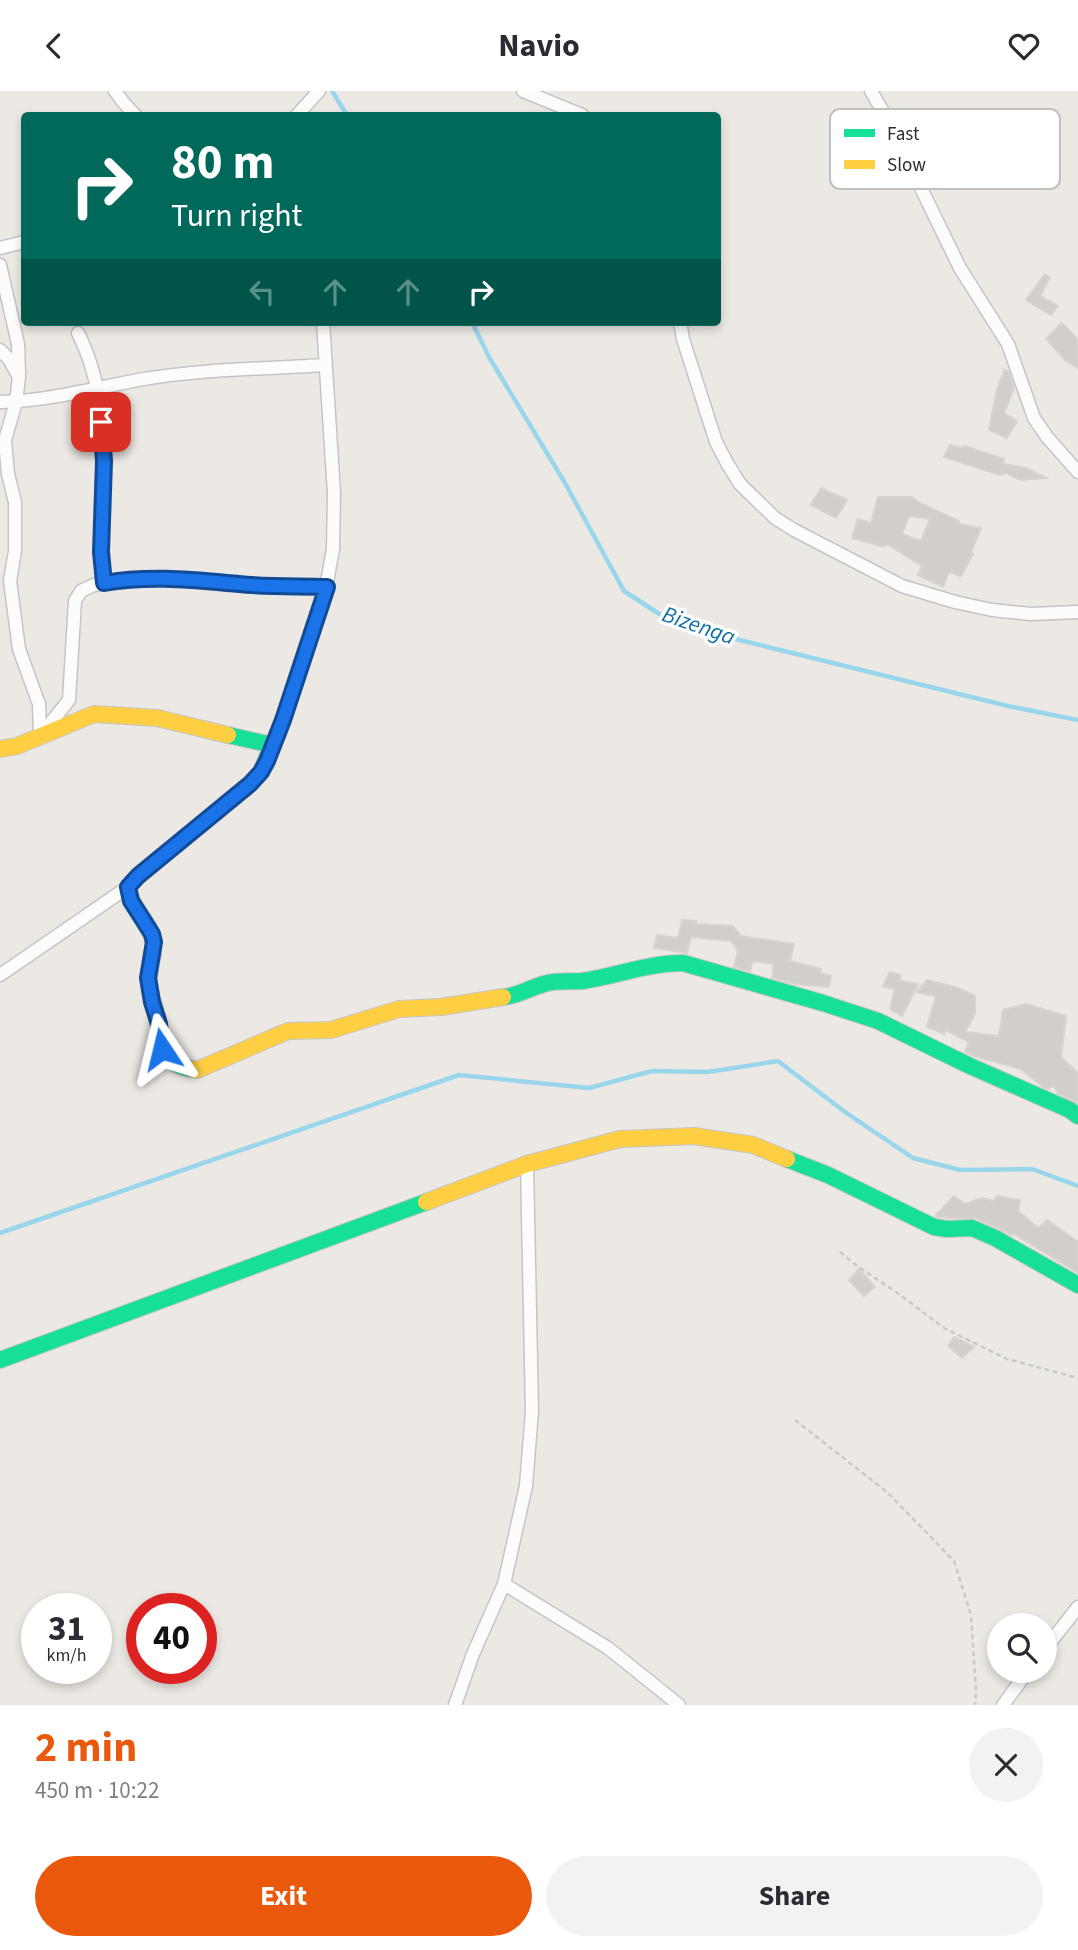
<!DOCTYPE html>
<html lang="en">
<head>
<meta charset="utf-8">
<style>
	body { margin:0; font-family:"Source Sans 3",sans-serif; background:#f2f2f3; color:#2b2b33; height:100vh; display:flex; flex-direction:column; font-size:26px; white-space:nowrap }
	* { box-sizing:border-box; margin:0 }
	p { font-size:23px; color:#7c7c81 }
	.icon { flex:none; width:38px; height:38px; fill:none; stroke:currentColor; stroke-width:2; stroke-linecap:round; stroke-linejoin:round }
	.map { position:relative; height:1614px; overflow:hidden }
	.details { display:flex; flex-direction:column; background:#fff; flex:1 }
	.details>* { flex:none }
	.guide { position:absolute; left:21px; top:21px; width:700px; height:214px; border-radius:7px; box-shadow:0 4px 10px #0003; background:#00695c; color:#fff; overflow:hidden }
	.fabs { position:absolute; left:987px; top:1522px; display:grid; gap:14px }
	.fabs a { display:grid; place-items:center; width:70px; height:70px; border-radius:50%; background:#fff; box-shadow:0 4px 10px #0003; font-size:35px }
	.speed { position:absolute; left:21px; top:1502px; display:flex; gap:14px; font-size:35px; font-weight:700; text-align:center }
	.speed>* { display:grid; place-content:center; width:91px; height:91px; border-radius:50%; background:#fff; box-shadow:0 4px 10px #0003; line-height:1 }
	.speed small { font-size:18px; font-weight:400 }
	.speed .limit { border:10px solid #d22; background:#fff; color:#111 }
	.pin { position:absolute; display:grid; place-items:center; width:60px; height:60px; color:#fff; margin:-30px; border-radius:14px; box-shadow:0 4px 10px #0006 }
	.me { position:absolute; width:77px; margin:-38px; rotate:350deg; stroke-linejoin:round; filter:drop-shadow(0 0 5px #0008) }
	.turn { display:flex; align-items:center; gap:24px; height:147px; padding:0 35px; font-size:32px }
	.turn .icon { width:91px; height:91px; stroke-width:2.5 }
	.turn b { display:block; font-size:49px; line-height:60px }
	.lanes { display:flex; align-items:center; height:66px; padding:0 35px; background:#0003; justify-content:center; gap:35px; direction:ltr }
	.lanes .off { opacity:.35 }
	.round { display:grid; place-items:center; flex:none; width:74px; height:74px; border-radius:37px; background:#f2f2f3 }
	.head { display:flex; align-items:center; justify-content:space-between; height:119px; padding:0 35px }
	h1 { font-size:42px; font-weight:700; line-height:52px; color:#ea580c }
	.cta { display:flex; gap:14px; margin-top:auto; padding:14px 35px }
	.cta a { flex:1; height:80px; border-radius:42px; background:#ea580c; color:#fff; font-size:28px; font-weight:700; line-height:80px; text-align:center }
	.cta a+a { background:#f2f2f3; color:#2b2b33 }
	header { display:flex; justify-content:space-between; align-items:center; height:91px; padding:0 35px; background:#fff; font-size:32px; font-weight:700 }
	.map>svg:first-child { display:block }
</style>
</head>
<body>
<header><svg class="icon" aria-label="back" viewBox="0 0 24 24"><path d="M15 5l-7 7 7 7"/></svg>Navio<svg class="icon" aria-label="heart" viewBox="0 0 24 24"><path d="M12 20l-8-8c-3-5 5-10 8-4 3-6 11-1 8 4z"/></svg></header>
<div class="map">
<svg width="1078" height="1614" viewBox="0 0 1078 1614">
	<rect width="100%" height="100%" fill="#ece8e4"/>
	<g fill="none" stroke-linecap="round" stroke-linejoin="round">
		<g stroke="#99d6ec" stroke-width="4.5">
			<polyline points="332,0 347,24"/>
			<polyline points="472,231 489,266 565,392 624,500 664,526 719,544 1008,615 1078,629"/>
			<polyline points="0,1142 459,984 589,997 652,980 708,981 778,970 845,1021 913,1067 960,1079 1032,1078 1078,1095"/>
		</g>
	</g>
	<g fill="#d1cecb" stroke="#d7d4d0" stroke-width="2" fill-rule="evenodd">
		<polygon points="1045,183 1050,186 1040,205 1058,215 1051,224 1026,209"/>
		<polygon points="1062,232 1078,249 1078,277 1066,270 1046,248"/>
		<polygon points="1005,279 1008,280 1014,297 1004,322 1017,330 1007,347 989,339 997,298"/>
		<polygon points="950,354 962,357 964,355 1004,368 1003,373 1026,377 1046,387 1020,389 1006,382 1000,384 944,366"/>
		<polygon points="821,397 847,409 836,427 811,414"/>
		<path d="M878,406H912L922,413L959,430V433L981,437L971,462L973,463L961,485L949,481L943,496L918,484L922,475L887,453L884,456L852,447L858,428L871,432ZM909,425L930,428L921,450L902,443Z"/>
		<polygon points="682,829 696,830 696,833 733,835 741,845 794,853 790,870 821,878 820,882 831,885 829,896 795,893 772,887 774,873 753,870 750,880 734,876 738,860 731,850 691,846 687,862 654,857 657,844 678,847"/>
		<polygon points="890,881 901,884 900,890 918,893 902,925 890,918 895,898 883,895"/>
		<polygon points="927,889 958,897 975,905 975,923 965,941 999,945 1003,919 1026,913 1066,925 1061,966 1078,982 1078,1012 1057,1002 1054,994 1048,998 1042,995 1021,978 974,965 965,961 969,951 946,939 944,943 927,936 936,905 916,901"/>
		<polygon points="954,1105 965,1113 982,1107 994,1110 997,1105 1020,1109 1018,1120 1038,1137 1047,1129 1078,1151 1078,1182 1014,1143 1011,1144 976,1127 948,1127 935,1125"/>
		<polygon points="859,1178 875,1196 864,1205 849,1189"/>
		<polygon points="954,1246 974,1256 962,1267 948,1255"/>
	</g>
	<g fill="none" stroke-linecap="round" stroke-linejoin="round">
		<defs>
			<g id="street">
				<polyline points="115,0 123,11 135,24"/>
				<polyline points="523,0 582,24"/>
				<polyline points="871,0 890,33 897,58 904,74 919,93 960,177 1008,253 1034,327 1047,346 1078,381"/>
				<polyline points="297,24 319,0"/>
				<polyline points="0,157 24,151"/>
				<polyline points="0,174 18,253 19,282"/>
				<polyline points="680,231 683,248 716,351 727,372 740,393 775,427 794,439 902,495 955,511 992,519 1031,523 1078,521"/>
				<path d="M78,242C118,320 96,408 104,492"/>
				<polyline points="0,259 9,268 19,286 16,311 5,349 8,383 15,411 15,460 10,490 19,558 39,613 40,645"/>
				<path d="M0,311C47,310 92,298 138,289C199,278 263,278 325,274"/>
				<polyline points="41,644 69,609 75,510 81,500 94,494 128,488 172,487 242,493 327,497"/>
				<polyline points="272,654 283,629 324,508 333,458 334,402 323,231"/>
				<polyline points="0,884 128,796"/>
				<polyline points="504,1493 608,1557 679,1614"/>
				<polyline points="1045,1558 1078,1516"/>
				<polyline points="455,1614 473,1563 504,1493 526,1395 532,1320 527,1073"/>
				<polyline points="1003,1614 1028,1580"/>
			</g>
			<g id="fast">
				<path d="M503,906C518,905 529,897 544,893C556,889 569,891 582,890C616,885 648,872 683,872L823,912L878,930L970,975L1070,1019L1078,1025"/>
				<path d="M192,978C156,972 164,952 157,925C154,913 149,901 149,888C149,875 155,863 153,850C150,829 130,817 128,796L138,785L250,693L261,681L272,654L228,644"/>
				<polyline points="787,1068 828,1084 934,1136 947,1138 972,1137 995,1147 1078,1194"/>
				<polyline points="0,1269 426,1111"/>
			</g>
			<g id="slow">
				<polyline points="0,658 17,655 94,623 157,627 228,644"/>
				<polyline points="192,978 197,979 288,940 331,939 399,918 441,916 503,906"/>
				<polyline points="426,1111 527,1073 620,1048 694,1045 753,1054 787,1068"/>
			</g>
		</defs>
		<use href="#street" stroke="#c5c4c5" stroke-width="15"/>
		<use href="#fast" stroke="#c5c4c5" stroke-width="18"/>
		<use href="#slow" stroke="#c5c4c5" stroke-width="18"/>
		<g stroke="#c9c9c8" stroke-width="2.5" stroke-dasharray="5 3.5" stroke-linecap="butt">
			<polyline points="840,1161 857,1175 899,1203 944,1237 1007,1268 1078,1287"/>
			<polyline points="795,1329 887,1401 954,1470 971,1524 976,1600 975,1614"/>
		</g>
		<use href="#street" stroke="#fcfcfb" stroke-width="12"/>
		<use href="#fast" stroke="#16e098" stroke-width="16"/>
		<use href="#slow" stroke="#ffcf43" stroke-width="16"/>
	</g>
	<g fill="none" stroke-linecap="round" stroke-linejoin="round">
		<defs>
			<path id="route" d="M101,331L104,370L101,461L104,492C150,484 193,489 239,493C268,496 298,495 327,496L283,629L267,670L261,681L250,693L138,785L128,796L131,810L152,843L154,851L148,887L152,911L159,933L162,958"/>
		</defs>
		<use href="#route" stroke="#114b97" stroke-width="18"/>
		<use href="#route" stroke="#1a73e8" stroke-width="12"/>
	</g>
	<g text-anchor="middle" stroke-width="7" stroke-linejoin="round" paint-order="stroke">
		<g font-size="23" font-style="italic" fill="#0d6fa3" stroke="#fff">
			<text transform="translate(699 534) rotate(19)" y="8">Bizenga</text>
		</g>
	</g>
	<rect x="830" y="18" width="230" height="80" rx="10" fill="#fff" stroke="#c0c0c0" stroke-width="2"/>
	<rect x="844" y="38" width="31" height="8" fill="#16e098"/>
	<rect x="844" y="69" width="31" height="9" fill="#ffcf43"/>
	<g font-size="19" fill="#2e2e2e">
		<text x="887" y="49">Fast</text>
		<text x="887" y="80">Slow</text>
	</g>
</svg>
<div class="fabs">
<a><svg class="icon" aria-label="search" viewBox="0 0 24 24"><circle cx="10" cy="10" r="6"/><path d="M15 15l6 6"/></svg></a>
</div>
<div class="speed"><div>31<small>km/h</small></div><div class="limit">40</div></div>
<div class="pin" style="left:101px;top:331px;background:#d93025"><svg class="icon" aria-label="arrive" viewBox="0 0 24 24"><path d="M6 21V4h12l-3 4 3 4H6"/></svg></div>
<svg class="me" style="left:162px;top:958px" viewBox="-20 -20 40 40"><path d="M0-17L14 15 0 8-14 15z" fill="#1a73e8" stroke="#fff" stroke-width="4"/></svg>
<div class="guide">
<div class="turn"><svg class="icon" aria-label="right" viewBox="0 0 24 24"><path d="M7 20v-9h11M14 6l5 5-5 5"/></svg><div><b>80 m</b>Turn right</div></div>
<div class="lanes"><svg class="icon off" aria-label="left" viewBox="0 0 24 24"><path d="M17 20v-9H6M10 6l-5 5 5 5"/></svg><svg class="icon off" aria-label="ahead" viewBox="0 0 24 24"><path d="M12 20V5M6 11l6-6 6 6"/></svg><svg class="icon off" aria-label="ahead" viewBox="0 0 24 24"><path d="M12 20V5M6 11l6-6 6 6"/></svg><svg class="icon" aria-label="right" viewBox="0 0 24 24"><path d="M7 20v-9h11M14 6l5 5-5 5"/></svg></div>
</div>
</div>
<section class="details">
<div class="head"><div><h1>2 min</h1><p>450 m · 10:22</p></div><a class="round"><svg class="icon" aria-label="close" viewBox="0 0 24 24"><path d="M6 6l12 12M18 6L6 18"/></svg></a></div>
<div class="cta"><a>Exit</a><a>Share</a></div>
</section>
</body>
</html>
